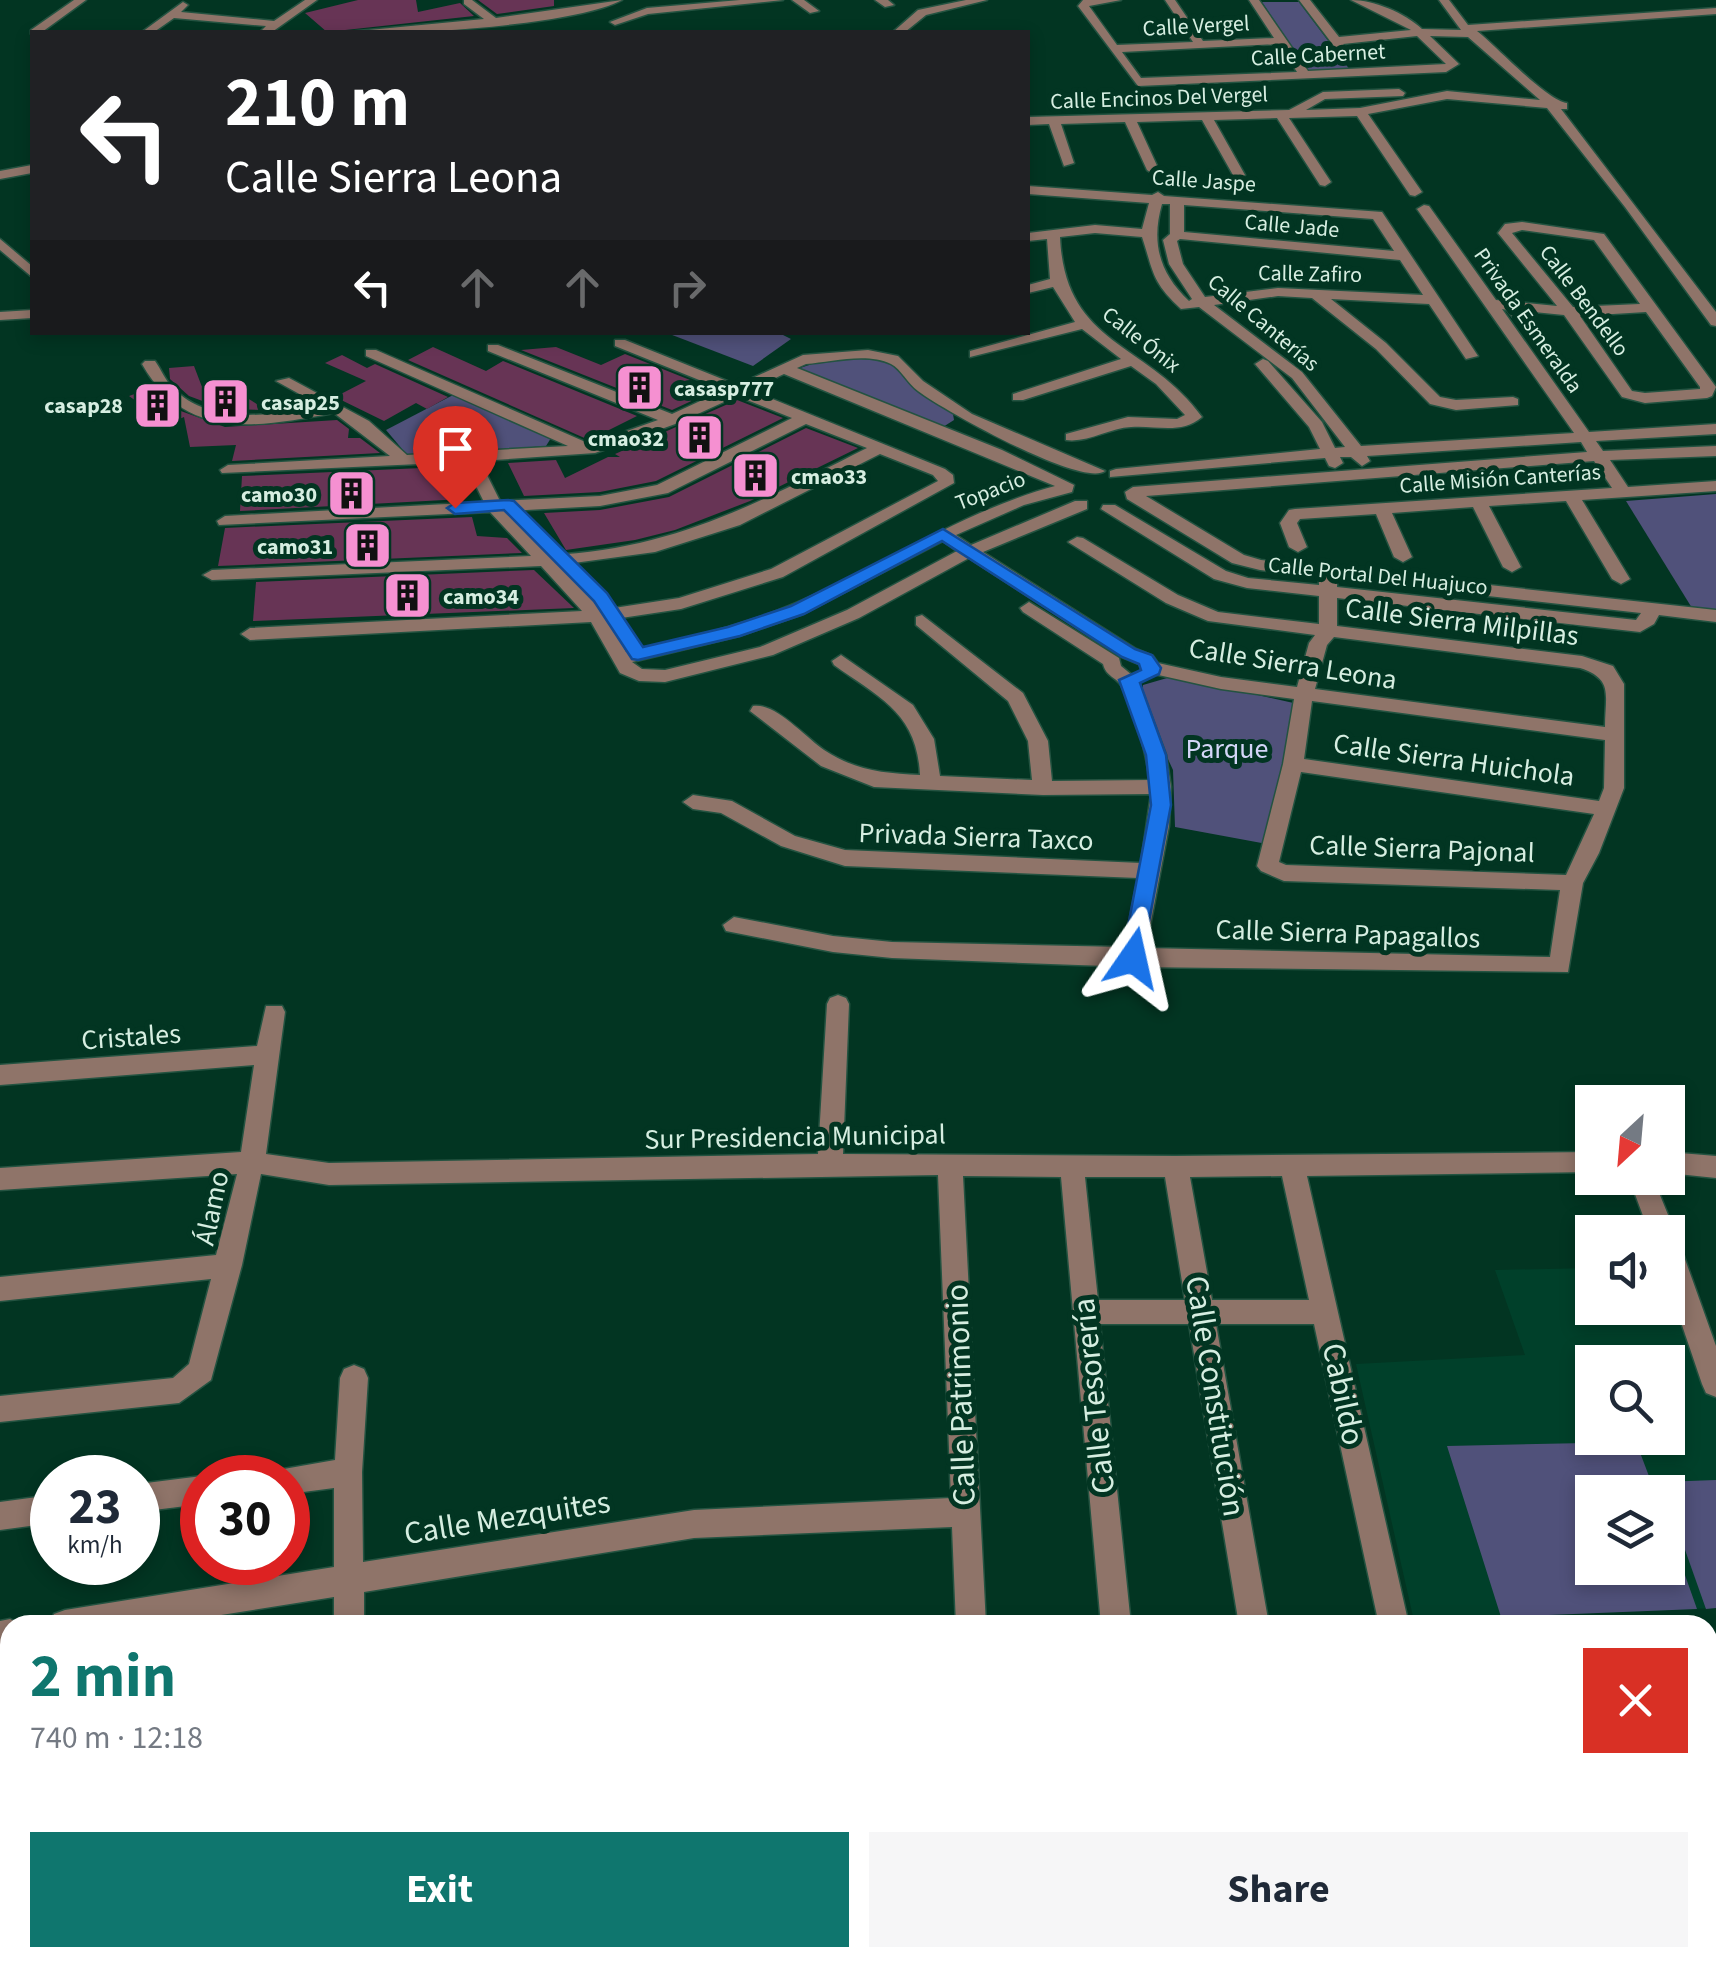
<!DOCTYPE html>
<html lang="en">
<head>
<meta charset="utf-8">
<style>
	body { margin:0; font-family:"Source Sans 3",sans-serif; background:#f6f6f7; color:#1f2937; height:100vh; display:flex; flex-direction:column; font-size:38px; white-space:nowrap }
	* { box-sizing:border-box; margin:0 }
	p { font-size:32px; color:#747a83 }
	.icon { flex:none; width:55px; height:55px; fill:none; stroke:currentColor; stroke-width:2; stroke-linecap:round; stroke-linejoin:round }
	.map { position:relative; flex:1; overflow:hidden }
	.panel { position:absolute; left:0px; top:1615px; width:1718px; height:352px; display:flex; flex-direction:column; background:#fff; border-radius:30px 30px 0 0; box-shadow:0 5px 15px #0003 }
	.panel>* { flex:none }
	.banner { position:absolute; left:30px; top:30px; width:1000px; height:305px; border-radius:0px; box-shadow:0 5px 15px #0003; background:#202124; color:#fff; overflow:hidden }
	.needle { width:65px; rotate:206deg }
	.controls { position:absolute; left:1575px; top:1085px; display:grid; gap:20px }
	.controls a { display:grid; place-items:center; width:110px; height:110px; border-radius:0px; background:#fff; box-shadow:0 5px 15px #0003; font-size:50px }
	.speed { position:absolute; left:30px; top:1455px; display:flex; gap:20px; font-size:50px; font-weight:700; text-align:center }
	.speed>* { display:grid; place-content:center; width:130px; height:130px; border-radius:50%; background:#fff; box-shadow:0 5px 15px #0003; line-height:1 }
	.speed small { font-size:25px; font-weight:400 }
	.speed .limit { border:15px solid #d22; background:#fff; color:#111 }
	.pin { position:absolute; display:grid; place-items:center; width:85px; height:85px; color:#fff; margin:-102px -42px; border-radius:50% 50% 50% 0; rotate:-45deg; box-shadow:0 0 10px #0007 }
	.pin .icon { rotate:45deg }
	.me { position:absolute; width:110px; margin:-55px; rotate:11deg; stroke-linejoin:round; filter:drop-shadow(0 0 8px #0008) }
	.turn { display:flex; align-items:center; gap:35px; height:210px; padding:0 30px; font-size:45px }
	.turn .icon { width:130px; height:130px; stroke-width:2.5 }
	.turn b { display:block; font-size:70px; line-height:85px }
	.lanes { display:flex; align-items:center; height:95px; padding:0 30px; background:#0003; justify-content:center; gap:50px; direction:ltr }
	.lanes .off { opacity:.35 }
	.round { display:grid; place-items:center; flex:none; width:105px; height:105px; border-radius:0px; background:#f6f6f7 }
	.head { display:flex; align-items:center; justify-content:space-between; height:170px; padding:0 30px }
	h1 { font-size:60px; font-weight:700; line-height:75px; color:#0f766e }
	.action { display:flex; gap:20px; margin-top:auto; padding:20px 30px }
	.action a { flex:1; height:115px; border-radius:0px; background:#0f766e; color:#fff; font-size:40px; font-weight:700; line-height:115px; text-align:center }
	.action a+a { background:#f6f6f7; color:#1f2937 }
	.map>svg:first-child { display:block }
</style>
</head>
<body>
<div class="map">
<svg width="1716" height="1966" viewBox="0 0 1716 1966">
	<rect width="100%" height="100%" fill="#023522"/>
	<path fill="#00402a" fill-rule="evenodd" d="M1592,1268V1308H1668V1270L1716,1401V1608L1414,1621L1356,1364L1525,1355L1495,1270ZM1592,1362H1668V1438H1592ZM1592,1492H1668V1568H1592Z"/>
	<g fill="#50517a">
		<polygon points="1262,2 1299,2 1350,70 1308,71"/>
		<polygon points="667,333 779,333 791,339 753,366"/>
		<polygon points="877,357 888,361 953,414 954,420 943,427 797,369 827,359"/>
		<polygon points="455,394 551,438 546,446 408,456 386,430"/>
		<polygon points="1716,494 1716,610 1692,608 1626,501"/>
		<polygon points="1174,676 1298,704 1267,844 1175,827 1173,770 1143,705 1143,685"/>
		<polygon points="1636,1442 1655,1492 1592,1492 1592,1568 1668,1568 1668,1527 1697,1609 1501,1617 1447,1446"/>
		<polygon points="1716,1480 1716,1608 1706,1609 1661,1482"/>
	</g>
	<g fill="#673455">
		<polygon points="358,0 416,0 418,12 460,3 474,16 327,32 305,13"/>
		<polygon points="478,0 554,0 554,6 497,14"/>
		<polygon points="433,347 486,371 503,361 637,416 589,440 408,360"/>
		<polygon points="556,347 601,365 625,354 715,390 672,410 521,350"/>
		<polygon points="342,355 367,368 375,364 448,397 427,409 416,403 384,421 335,397 366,381 325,363"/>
		<polygon points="194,366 202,387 219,380 266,410 224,409 189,396 170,379 169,368"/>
		<polygon points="154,387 178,410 225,427 337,420 349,429 348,438 360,438 380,453 232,461 236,445 190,447 184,417 168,424 129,396"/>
		<polygon points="737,400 783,418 656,481 600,492 524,496 508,463 556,460 565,478 608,457 620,457 615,454"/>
		<polygon points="806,428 858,448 750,501 675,530 635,540 566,550 544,513 600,510 669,497"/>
		<polygon points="444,467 441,483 464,483 463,499 240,511 242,476"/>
		<polygon points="472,517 477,536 507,538 522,553 218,566 225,528"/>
		<polygon points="534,570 574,608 253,621 256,582"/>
	</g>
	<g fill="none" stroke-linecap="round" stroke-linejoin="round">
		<defs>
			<g id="minor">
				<polygon points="74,0 86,0 42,32 31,34 31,30"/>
				<polygon points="305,0 317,0 272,32 260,32 266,26 174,18 154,32 142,32 183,2 188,5 181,12 274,21"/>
				<path d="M464,0H472L496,18L622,0C576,25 404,36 348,32L484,19L464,4Z"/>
				<polygon points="740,0 783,0 648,14 615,25 610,22 647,8"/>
				<polygon points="792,0 804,0 819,11 810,13"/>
				<polygon points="875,0 888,0 894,5 885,7"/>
				<polygon points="966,0 987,0 926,15 905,32 893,32 918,10"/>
				<path d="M1083,0H1121L1089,6L1117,45L1193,42L1165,0H1175L1203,41L1274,38L1249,0H1259L1308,71L1446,64L1417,36L1343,44L1350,52L1340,54L1299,0H1310L1339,37L1411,30L1351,0C1374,0 1405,13 1422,29L1461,30L1439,0H1449L1468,25L1716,8V14L1477,31C1494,44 1546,100 1567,103V109H1561L1716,312V326L1711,325L1625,207L1547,108L1447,99L1368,114L1422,192L1415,196L1410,195L1357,116L1289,118L1331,182L1325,186L1320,185L1277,118L1214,120L1245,175L1239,179L1233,175L1202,120L1137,122L1159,170L1153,174L1147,170L1125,122L1061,124L1074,163L1064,166L1049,124L1028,125V117L1289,110L1323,92L1399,89L1405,93L1403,96L1325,99L1306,110L1360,108L1447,91L1540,100L1468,37L1430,36L1459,64L1446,72L1138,86L1078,6ZM1279,44L1297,72L1141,78L1122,52Z"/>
				<polygon points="32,165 32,173 0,179 0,171"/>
				<path d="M1028,186L1152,195L1158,192L1164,196L1382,212L1478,356L1466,359L1429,304L1331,299L1386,343L1440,397L1456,400L1513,397L1518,399V405L1456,410L1430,404L1376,349L1312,298L1278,296L1214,305L1302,372L1361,446L1574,433L1417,209L1424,205L1429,206L1496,300L1557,306L1498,233L1505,224L1522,222L1604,234L1716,387L1712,396L1707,398L1645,403L1622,397L1564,315L1524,311L1539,331L1532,335L1527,334L1507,310L1502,309L1589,432L1716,424V434L1596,441L1603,451L1716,446V456L1610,460L1628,487L1716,481V491L1582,500L1630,579L1621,584L1612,579L1566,501L1489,506L1521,567L1512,572L1503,567L1473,507L1392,513L1412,557L1403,562L1394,557L1376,514L1300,519L1297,523L1307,547L1298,552L1289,547L1280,523L1289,510L1295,509L1612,488L1594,461L1146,496L1244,555L1261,560L1716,610V622L1659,615L1654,624L1640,632L1337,598V626L1582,656L1613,666L1624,684V788L1599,853L1583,883L1568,972L1133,967L892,958L833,952L726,931L723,925L734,917L833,936L892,942L1124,947L1138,878L845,866L781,846L721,813L693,809L683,802L693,795L732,801L795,836L845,850L1141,863L1151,794L1043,795L874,787L821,766L750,711L753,706C775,702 806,738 824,750C856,771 883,773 920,775C917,713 880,698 834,665L832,661L841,655L913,705L934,739L940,776L1032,780L1028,741L1008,701L916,625V617L922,615L1023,693L1048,741L1052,781L1150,780C1145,750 1137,715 1122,687C1117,677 1106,677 1103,664L1023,612L1020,608L1029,602L1119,658L1121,666L1138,680L1166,755L1171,787L1169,826L1146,948L1550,957L1560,890L1284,881L1261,871L1257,866L1283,764L1294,699L1221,689L1145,672L1139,664L1122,657L969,558L859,618L773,655L665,682L639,681L620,673L591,622L250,640L241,634L250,628L582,611L541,566L212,580L203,575L212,570L531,556L490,512L219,525L217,521L225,516L484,502L464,462L222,473L220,470L228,465L390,456L334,413C258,427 186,442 142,364L145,361H155C161,369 165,380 172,387C209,427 274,415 321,406L276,381L289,378L369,421L407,455L568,446L366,356V350H376L590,444L658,420L488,351V345H498L672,414L724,390L615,346V340H625L737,385L803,355L868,350L898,356L923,381L972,414L1105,471C1082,488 943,410 918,391C908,384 901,369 891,364C867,352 831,362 806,364L797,368L1002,450L1074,485L1072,492L1024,505L956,535L971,545L1075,501H1087V509L983,552L1136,649L1153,656L1158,663L1221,677L1297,687L1309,643L1315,635L1208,621L1166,603L1068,542L1077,537L1083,538L1178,595L1218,612L1319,624V596L1247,588L1214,579L1101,509L1103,505H1115L1226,571L1248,578L1319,585V577L1260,570L1232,563L1127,499L1125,492L1133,487L1587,452L1581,442L1367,456L1370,461L1362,466L1351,457H1340L1343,463L1335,468L1329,466L1325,458L1110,477V471L1116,469L1320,449L1309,427L1255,364L1263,359L1268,361L1322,422L1335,448L1345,447L1292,378L1199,307L1181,309C1151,281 1154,273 1142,237L1095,233L1060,237C1065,347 1147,341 1202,417C1181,435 1156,425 1131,427C1109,428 1088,443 1066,440V434L1128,417L1177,419L1185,415L1156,384L1131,366L1023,400H1013V394L1121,359L1082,329L970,357V351L1075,322L1053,287L1028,293V285L1050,279L1047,239L1028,241V233L1095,225L1142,229L1149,203L1028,194ZM1162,204H1170V234L1163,240L1169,264L1192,299L1189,301C1159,273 1151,242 1162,204ZM1184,205L1373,219L1394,251L1184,232ZM1522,230L1594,240L1640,304L1573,307L1512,233ZM1180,239L1400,260L1423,295L1278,288L1205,297L1183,264L1177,241ZM1646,312L1700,387V389L1645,393L1632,391L1580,316ZM784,374L1055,486C959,512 880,569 789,606C737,628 681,639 626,652L608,620L681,609L783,577L954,483L953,475L945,469L750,390ZM737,396L792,418L657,485L600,496L500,501L480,461L595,453L678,423ZM806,424L867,448C760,502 672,550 550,555L508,511L600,506L668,493ZM880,454L933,475L938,481L771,569L679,598L601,610L559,565L655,552L740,525ZM943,541L957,551L847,610L760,647L665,670L642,669L632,662L739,636L803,614ZM1337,579L1641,613L1636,620L1337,587ZM1334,637L1580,668C1614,679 1605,695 1605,727L1315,689L1327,645ZM1312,701L1605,740L1604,788L1599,801L1304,759ZM1301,772L1594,814L1566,875L1286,865L1279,862Z"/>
				<polygon points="0,239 32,266 32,277 0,250"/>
				<polygon points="32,310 32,318 0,320 0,312"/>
				<path d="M838,995L846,998L849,1004L843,1154L1176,1156L1592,1152V1172L1307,1176L1409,1625H1379L1314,1324H1216L1269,1625H1239L1189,1324H1100L1131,1625H1101L1061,1177L963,1176L986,1625H956L952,1527L694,1538L364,1592V1625H334V1597L158,1625H50L54,1614L65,1610L334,1567V1488L288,1494V1478H275L278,1470L335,1460L340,1378L344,1369L354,1365L364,1369L368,1378L362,1472L363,1562L694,1510L951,1498L938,1175L329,1185L261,1174L242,1265L211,1380L179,1403L0,1422V1396L173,1378L189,1364L211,1279L0,1301V1277L216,1255L237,1174L0,1190V1168L241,1152L254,1065L0,1085V1065L257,1046L266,1006H282L285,1012L266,1154L329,1163L818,1154L827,1004L830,998ZM1282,1176L1309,1300H1212L1190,1177ZM1085,1177H1165L1185,1300H1098Z"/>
				<polygon points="1668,1152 1716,1156 1716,1178 1668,1173"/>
				<polygon points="1629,1178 1653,1178 1675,1232 1672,1238 1681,1248 1716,1346 1716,1397 1706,1393 1702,1384 1668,1284 1668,1232 1649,1232"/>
				<polygon points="202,1476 206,1478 202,1478 202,1504 138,1512 138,1484"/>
				<polygon points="52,1495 52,1523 0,1530 0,1502"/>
				<polygon points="10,1619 21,1625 10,1625 10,1649 0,1651 0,1621"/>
				<polygon points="10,1769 10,1801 0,1805 0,1773"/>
				<polygon points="10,1940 10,1958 27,1958 23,1966 0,1966 0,1944"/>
				<rect x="319" y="1958" width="34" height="8"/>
				<rect x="739" y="1958" width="34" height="8"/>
				<polygon points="969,1958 1003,1958 1004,1966 970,1966"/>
				<polygon points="1138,1958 1172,1958 1173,1966 1139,1966"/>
				<polygon points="1290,1958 1324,1958 1326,1966 1292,1966"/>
				<polygon points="1450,1958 1484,1958 1486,1966 1452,1966"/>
			</g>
		</defs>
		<use href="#minor" stroke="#245341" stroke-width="3"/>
		<use href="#minor" fill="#8f7469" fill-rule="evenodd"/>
	</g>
	<polygon fill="#1a73e8" stroke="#114b97" stroke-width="2.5" points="508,500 514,501 607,593 643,647 728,627 791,606 943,529 1135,649 1152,655 1161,668 1159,674 1140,683 1166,755 1171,805 1141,964 1133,966 1122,958 1151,805 1146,755 1119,680 1141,670 1139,664 1122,657 942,541 804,614 740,636 638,660 632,659 594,601 504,510 455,514 447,508 455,503"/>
	<defs>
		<symbol id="building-square" viewBox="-11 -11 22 22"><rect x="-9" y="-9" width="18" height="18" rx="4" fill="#f590d1" stroke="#023522"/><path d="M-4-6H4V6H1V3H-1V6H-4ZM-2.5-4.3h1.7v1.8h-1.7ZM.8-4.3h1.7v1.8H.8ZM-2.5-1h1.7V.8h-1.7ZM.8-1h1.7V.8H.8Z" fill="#111"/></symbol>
	</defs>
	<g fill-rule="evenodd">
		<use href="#building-square" x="612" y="360" width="55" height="55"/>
		<use href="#building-square" x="198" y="374" width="55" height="55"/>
		<use href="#building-square" x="130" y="378" width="55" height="55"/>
		<use href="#building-square" x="672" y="410" width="55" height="55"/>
		<use href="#building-square" x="728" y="448" width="55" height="55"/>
		<use href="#building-square" x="324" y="466" width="55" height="55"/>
		<use href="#building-square" x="340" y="518" width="55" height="55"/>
		<use href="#building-square" x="380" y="568" width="55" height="55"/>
	</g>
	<g text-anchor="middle" stroke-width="10" stroke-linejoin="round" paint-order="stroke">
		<g font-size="22" fill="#d6eee1" stroke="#023522">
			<text transform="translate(1196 25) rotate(-3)" y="8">Calle Vergel</text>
			<text transform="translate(1318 54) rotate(-3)" y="8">Calle Cabernet</text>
			<text transform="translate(1159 97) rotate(-2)" y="8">Calle Encinos Del Vergel</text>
			<text transform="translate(1204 180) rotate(4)" y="8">Calle Jaspe</text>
			<text transform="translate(1292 225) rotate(5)" y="8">Calle Jade</text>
			<text transform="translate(1310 273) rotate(1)" y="8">Calle Zafiro</text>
			<text transform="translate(1585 300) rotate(53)" y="8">Calle Bendello</text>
			<text transform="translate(1529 320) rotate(55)" y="8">Privada Esmeralda</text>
			<text transform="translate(1264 322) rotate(40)" y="8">Calle Canterías</text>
			<text transform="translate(1142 339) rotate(38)" y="8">Calle Ónix</text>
			<text transform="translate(1500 478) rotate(-4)" y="8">Calle Misión Canterías</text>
			<text transform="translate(990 490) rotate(-21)" y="8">Topacio</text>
			<text transform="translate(1378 575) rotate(6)" y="8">Calle Portal Del Huajuco</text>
		</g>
		<g font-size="22" font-weight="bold" fill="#d6eee1" stroke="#023522" text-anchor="start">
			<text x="674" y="396">casasp777</text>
			<text x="261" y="410">casap25</text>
			<text x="123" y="413" text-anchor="end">casap28</text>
			<text x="664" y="446" text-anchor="end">cmao32</text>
			<text x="791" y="484">cmao33</text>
			<text x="317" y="502" text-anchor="end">camo30</text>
			<text x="333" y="554" text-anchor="end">camo31</text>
			<text x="443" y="604">camo34</text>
		</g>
		<g font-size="28" fill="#d6eee1" stroke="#023522">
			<text transform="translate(1462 621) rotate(7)" y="10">Calle Sierra Milpillas</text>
			<text transform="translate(1293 663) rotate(9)" y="10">Calle Sierra Leona</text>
			<text transform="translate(1454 759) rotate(8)" y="10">Calle Sierra Huichola</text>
			<text transform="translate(976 836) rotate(2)" y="10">Privada Sierra Taxco</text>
			<text transform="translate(1422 848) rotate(2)" y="10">Calle Sierra Pajonal</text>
			<text transform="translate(1348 933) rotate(2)" y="10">Calle Sierra Papagallos</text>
			<text transform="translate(131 1036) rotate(-4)" y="10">Cristales</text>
			<text transform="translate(795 1136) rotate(-1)" y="10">Sur Presidencia Municipal</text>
			<text transform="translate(211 1208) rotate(-78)" y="10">Álamo</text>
		</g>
		<g font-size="28" fill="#d4d6f8" stroke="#023522">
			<text x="1227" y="758">Parque</text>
		</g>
		<g font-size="32" fill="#d6eee1" stroke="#023522">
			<text transform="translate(1344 1394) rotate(78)" y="11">Cabildo</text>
			<text transform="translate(960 1395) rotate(-92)" y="11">Calle Patrimonio</text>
			<text transform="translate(1093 1396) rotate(-96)" y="11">Calle Tesorería</text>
			<text transform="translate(1216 1396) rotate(81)" y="11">Calle Constitución</text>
			<text transform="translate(507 1517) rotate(-9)" y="11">Calle Mezquites</text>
		</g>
	</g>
</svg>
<div class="controls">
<a><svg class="needle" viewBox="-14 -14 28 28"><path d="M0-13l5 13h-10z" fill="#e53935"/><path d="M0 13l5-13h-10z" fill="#747a83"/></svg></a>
<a><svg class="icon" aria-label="sound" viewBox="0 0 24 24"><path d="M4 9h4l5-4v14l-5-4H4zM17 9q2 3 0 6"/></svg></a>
<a><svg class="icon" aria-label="search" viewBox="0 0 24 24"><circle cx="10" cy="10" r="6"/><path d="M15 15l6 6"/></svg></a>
<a><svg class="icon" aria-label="layers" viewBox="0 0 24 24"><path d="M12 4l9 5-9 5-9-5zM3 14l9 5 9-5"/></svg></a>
</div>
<div class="speed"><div>23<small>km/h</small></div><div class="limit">30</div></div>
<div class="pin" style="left:455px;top:508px;background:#d93025"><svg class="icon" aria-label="arrive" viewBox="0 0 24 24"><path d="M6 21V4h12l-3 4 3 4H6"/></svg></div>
<svg class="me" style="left:1133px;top:958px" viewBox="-20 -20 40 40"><path d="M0-17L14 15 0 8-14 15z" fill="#1a73e8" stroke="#fff" stroke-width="4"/></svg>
<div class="banner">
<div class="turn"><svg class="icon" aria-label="left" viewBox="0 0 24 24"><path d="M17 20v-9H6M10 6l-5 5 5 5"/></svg><div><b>210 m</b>Calle Sierra Leona</div></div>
<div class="lanes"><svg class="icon" aria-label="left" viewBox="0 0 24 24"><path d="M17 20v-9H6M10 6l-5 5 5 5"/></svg><svg class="icon off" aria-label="ahead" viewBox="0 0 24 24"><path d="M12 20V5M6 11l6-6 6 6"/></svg><svg class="icon off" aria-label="ahead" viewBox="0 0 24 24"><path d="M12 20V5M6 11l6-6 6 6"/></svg><svg class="icon off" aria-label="right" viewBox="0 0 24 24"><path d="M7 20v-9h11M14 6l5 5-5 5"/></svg></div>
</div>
<section class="panel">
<div class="head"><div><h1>2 min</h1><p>740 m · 12:18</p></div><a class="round" style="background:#d93025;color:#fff"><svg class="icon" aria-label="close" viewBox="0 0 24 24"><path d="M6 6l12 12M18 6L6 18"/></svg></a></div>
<div class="action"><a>Exit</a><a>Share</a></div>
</section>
</div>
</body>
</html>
